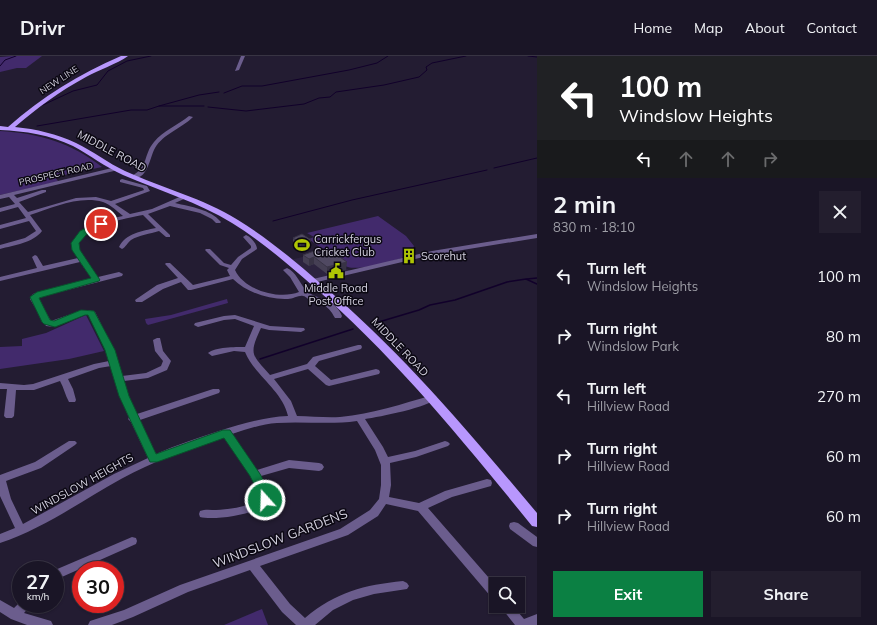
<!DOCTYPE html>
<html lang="en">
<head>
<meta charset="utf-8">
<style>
	body { margin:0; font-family:Mulish,sans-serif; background:#231e2e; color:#f1f3f6; height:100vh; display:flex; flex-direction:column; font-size:15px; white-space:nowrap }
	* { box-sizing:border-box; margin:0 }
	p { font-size:13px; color:#9f9fa7 }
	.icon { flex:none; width:22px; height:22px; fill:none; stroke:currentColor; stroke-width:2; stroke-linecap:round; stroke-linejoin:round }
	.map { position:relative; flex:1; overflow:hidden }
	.sheet { display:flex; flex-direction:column; background:#1a1526; width:340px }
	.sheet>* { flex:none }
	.top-card { background:#202124; color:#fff; overflow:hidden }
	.fabs { position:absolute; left:489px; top:521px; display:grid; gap:8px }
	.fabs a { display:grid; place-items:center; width:36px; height:36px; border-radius:0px; background:#1a1526; box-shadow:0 1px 3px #0004,0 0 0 1px #383443; font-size:20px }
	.speed { position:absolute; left:12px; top:505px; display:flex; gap:8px; font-size:20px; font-weight:700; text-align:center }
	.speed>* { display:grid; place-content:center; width:52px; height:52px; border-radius:50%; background:#1a1526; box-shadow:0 1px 3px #0004,0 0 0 1px #383443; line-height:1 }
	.speed small { font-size:10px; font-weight:400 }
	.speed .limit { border:6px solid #d22; background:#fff; color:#111 }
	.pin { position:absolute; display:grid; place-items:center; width:34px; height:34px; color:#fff; margin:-17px; border:2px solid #fff; border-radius:50%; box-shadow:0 1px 4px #0007 }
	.me { position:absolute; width:44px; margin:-22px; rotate:340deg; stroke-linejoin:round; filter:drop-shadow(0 0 3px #0008) }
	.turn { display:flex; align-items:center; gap:14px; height:84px; padding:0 16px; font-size:18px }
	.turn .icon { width:52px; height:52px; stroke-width:2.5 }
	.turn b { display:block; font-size:28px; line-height:34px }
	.lanes { display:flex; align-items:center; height:38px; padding:0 16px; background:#0003; justify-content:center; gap:20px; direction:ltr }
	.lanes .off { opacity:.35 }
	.round { display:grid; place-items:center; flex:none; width:42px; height:42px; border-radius:0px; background:#231e2e }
	.headline { display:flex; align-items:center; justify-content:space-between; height:68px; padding:0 16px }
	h1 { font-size:24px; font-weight:700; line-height:30px }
	.action { display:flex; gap:8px; margin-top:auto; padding:8px 16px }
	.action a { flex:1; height:46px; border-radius:0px; background:#0b8043; color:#fff; font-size:16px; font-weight:700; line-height:46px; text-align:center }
	.action a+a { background:#231e2e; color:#f1f3f6 }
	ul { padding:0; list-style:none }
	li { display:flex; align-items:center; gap:12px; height:60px; padding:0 16px }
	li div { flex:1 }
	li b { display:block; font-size:15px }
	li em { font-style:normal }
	header { display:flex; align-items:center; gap:24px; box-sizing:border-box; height:56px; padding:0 20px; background:#1a1526; border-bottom:1px solid #383443 }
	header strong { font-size:19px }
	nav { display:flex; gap:22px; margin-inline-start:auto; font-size:14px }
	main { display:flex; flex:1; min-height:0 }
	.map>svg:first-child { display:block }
</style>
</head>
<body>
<header>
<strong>Drivr</strong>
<nav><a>Home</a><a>Map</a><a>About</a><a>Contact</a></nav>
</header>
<main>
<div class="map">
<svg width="537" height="569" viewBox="0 0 537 569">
	<rect width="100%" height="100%" fill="#231c32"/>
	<polygon fill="#2c233f" points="323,196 350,215 317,224 290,204"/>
	<g fill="#422a6c">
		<polygon points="13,0 42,0 26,12 17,12 0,16 0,1"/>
		<path d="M0,75C38,77 72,87 102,111L55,121L58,125L56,126L0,139Z"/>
		<path d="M378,160L406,180L414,190L409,200C395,204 362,215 348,211C341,209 317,189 309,183L314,181L307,177Z"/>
		<polygon points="227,243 228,247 148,269 146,267 145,263 171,259"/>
		<polygon points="86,259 104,295 69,303 0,313 0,291 22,290 22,283 46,277"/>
		<polygon points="262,553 268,569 224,569"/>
	</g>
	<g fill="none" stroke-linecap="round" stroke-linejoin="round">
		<g stroke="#11002a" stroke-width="1">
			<polyline points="528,0 537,1"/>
			<polyline points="0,10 5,4 16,0"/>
			<polyline points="224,37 242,30 262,30 349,14 377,7 388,0"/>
			<polyline points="43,49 73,35 97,29 108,15 127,5 151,0"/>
			<polyline points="159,50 199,39 219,36"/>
			<polyline points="208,51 246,55 304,48 319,42 330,41 336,36 384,29 419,21 427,14 426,11 432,7 466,0"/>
			<polyline points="37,70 131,54 147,54 159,50 204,50"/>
			<polyline points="494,112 537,102"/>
			<polyline points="273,165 352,144 487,114"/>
		</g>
		<g stroke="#11002a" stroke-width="1.5">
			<polyline points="527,223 537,222"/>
			<polyline points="372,268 419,254 430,249 455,244 507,226 526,223 537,228"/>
			<polyline points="260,303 353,273"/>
		</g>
		<g fill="#6b5d8d" fill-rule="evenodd">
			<polygon points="241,0 245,0 239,14 235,15"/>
			<path d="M189,60L193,61C182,72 163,78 155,92C149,103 148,124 132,122V120C149,110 143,99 154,86C163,75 178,69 189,60Z"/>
			<path d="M116,111L119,113L118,114L14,139L17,142L42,134H46V136L19,146L28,156L76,142L96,141L111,145L144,134L143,132L120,126V124L122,123L147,130L150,135L115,148L130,158L152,153L184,139L187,141L186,142L175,147C191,151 210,153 221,166L220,167H216L212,163L200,157L170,150L148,158L170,179V181H166L159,175C150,178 139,179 131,184C127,187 126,191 122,193L119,191C126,177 142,175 156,172L143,159C129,162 78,170 78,190C79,195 94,216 98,221L119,216L123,218L122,220L44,240L38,243L51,265L83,254H88L95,256L114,294L122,320L146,317L161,310L163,305L155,295L153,284L157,282H160L163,295L171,305L167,314L148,322L124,325L128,340L137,358L213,333H219L220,335L219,337L140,364L156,398C176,389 198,382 219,375C242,368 264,361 288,360C282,334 255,320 245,296L234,295L212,300L208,297C215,291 235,291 245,291L254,270L235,263L224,264L198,271L194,269L195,267L224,260L235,259L270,270L304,272L305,274L301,276L269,274L261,272C249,298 251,298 270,319L307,308L313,301L358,289H361L362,291L361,293L319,305L315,310L331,324L376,313L379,314L380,316L379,318L329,330L326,329L308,313L274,323L291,345L297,360C311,360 326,362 340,361C373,358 401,348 433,339L436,340L437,342C430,351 379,361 365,363L383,391L388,401L415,395L445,385L448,386L450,388L448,390L416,401L390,407L391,429L389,441L419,447L445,435L487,423L491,424L492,427L491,430L452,441L428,452L496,530V543L492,542L418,455L386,448L378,460L348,479L260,510L290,548L305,562C336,536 364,529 403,525L407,527L409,530L407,533L374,538L353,544L333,554L315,569H296L282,556L250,514L188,536L133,561L112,569H88L90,565L124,554L180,529L340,473L370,454L379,443L381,429V409L375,394L357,365C330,369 304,365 277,367C262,368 247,373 232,378L257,414L289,404L319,407L322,408L324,411L322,414L319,415L289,412L261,420L269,438L270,444C263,458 214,465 200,461L199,458L200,455C205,453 211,454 216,454C230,453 249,451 260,443C258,424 235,397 224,380C189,392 154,405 121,423C81,445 43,473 0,487V478L15,472L0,440V419L35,406L69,385H75L77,387L75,389L41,412L6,425L11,443L23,468L114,418L148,402L131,366L128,363L129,362L120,340L111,310L99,312L68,323L73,333L76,344L75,346H69C65,339 64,332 60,325L34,334H16L14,360L12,362H6L4,360L7,333H0V327L24,329L33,328L94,308L109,305L106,294L89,259C74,257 62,273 46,270L30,243L33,238L38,236L92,223L80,206L0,225V221L37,212L32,201L35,199L37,200L43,210L78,202L72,190C78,169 104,164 123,160C117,155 111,149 103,146C79,139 52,152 30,159L42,175C33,187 14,189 0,193V189L25,182L36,175L29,165L0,173V169L26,162L18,151L0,156V152L15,148L9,141L0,143V139Z"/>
			<polygon points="537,178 537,182 432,199 313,227 309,225 313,223 432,195"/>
			<path d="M246,179C251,181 257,188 257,193L242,203L235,214C244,234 279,244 299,236L290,221L283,214L287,212C296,216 299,226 305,233L316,228H322L323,230L322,232L309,237C322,244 336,245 342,260L341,262H335C327,247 322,249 308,243C307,242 305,240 303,240C299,239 293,243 288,243C269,244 246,236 233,223L191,234H188L181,226L163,233L142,246H136L135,244L157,229L178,222L166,209L165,208L166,207H170L193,229L230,220L227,214L229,212L220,209L205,194L206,193H210L224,207L231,209L238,201L251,192V190L243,181Z"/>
			<polygon points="514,466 518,467 537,481 537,491 533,490 510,473 509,470 510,467"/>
			<polygon points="132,481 136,482 137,485 136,488 55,524 55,514"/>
			<polygon points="0,544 14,552 21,545 21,548 32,548 24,557 51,565 53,569 27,569 11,563 0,556"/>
			<polygon points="500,550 513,550 524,563 537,558 537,569 515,569"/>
		</g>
		<path fill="#b897fd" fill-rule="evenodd" d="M121,0H128C117,8 98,14 86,21C60,35 37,52 15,71C36,73 57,78 76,87C93,95 108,107 125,115C162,132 203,142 238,164C267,182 294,204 320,227C401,295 469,376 537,457V471L532,470C464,386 395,301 313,230C288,208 261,185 232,167C198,146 160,135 123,119C105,111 90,99 73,90C50,79 25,75 0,74V70L8,71C42,41 79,18 121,0Z"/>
	</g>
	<g fill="#453f54">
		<polygon points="293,182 311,190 301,193 293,187"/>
		<polygon points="303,199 324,200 346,214 327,218 314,208 309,210 303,206"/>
	</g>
	<g fill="#383345">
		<polygon points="311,184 311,190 301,193 301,188"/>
		<polygon points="314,201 314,208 309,210 309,203"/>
		<polygon points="347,206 346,214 327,218 327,211"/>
	</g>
	<g fill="#504962" stroke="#383345">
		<polygon points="302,178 311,184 301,188 293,182"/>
		<polygon points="317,194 324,200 334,197 347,206 327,211 314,201 309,203 303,199"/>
	</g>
	<polygon fill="#0b8043" stroke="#07532c" points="98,166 103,166 105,168 86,179 79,187 80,194 100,224 99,225 39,242 50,264 54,265 81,254 94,255 115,294 129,340 156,398 223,374 230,374 260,418 271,438 269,447 265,449 261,447 259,438 250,420 224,382 157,406 150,406 119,340 105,294 88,259 85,259 55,271 44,268 42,266 30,241 37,236 91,222 72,194 71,187 80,175"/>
	<defs>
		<symbol id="stadium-bare" viewBox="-9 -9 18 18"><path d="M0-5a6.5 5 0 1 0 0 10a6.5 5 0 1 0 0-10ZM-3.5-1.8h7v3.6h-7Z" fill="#afc504" stroke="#0b0812" stroke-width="2.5" paint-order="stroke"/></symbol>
		<symbol id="building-bare" viewBox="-9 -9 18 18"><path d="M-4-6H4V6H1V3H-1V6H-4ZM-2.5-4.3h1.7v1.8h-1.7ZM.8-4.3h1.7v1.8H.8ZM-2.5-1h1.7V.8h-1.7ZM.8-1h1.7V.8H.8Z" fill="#afc504" stroke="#0b0812" stroke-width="2.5" paint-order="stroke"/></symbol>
		<symbol id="civic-bare" viewBox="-9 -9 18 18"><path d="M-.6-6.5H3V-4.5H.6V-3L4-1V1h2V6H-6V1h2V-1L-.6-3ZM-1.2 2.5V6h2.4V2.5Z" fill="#afc504" stroke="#0b0812" stroke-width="2.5" paint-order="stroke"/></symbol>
	</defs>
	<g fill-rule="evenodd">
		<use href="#stadium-bare" x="291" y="178" width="22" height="22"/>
		<use href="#building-bare" x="398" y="189" width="22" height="22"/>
		<use href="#civic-bare" x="325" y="204" width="22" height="22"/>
	</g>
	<g text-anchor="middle" stroke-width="3" stroke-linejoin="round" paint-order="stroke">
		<g font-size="9" fill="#d3d0df" stroke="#0b0812">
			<text transform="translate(59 24) rotate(-33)" y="3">NEW LINE</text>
			<text transform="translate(56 118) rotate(-13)" y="3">PROSPECT ROAD</text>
		</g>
		<g font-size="11" fill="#d3d0df" stroke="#0b0812">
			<text transform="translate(112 95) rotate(28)" y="4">MIDDLE ROAD</text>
			<text transform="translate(400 291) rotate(46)" y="4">MIDDLE ROAD</text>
			<text transform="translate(82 428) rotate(-29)" y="4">WINDSLOW HEIGHTS</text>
		</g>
		<g font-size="11" fill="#d3d0df" stroke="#0b0812" text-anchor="start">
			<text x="314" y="187">Carrickfergus<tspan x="314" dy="13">Cricket Club</tspan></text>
			<text x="421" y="204">Scorehut</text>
			<text x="336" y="236" text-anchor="middle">Middle Road<tspan x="336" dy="13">Post Office</tspan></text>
		</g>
		<g font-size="13" fill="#d3d0df" stroke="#0b0812">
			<text transform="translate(280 482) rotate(-21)" y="5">WINDSLOW GARDENS</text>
		</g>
	</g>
</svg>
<div class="fabs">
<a><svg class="icon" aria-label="search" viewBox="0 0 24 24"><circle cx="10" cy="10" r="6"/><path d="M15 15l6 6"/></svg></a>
</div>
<div class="speed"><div>27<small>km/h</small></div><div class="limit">30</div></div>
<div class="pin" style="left:101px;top:168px;background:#d93025"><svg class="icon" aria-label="arrive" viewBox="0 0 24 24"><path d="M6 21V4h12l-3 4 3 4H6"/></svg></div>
<svg class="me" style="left:265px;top:444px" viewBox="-20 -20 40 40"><circle r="17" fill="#0b8043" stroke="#fff" stroke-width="3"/><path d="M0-11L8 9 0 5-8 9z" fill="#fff"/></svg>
</div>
<section class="sheet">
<div class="top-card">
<div class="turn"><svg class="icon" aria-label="left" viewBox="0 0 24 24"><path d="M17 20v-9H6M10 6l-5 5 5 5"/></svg><div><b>100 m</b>Windslow Heights</div></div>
<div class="lanes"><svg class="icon" aria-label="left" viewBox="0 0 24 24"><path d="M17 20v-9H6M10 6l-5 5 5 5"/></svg><svg class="icon off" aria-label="ahead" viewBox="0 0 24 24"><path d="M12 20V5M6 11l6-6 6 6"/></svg><svg class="icon off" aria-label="ahead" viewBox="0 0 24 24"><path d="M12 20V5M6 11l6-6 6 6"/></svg><svg class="icon off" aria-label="right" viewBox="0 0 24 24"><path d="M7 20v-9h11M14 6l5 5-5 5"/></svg></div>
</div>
<div class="headline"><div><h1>2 min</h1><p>830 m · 18:10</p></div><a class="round"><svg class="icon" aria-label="close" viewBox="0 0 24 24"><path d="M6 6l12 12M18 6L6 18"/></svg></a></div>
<ul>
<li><svg class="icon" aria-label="left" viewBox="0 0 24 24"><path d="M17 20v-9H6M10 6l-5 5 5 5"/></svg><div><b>Turn left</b><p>Windslow Heights</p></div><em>100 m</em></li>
<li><svg class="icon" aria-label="right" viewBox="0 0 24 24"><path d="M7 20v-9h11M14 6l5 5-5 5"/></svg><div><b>Turn right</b><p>Windslow Park</p></div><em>80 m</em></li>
<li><svg class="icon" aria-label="left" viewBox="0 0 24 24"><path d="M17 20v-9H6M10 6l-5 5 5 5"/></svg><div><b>Turn left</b><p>Hillview Road</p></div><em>270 m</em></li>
<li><svg class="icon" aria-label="right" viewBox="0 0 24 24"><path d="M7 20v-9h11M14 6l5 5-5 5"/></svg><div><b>Turn right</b><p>Hillview Road</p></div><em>60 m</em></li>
<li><svg class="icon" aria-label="right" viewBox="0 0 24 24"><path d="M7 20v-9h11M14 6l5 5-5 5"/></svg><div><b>Turn right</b><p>Hillview Road</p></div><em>60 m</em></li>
</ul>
<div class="action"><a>Exit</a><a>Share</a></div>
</section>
</main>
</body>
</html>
